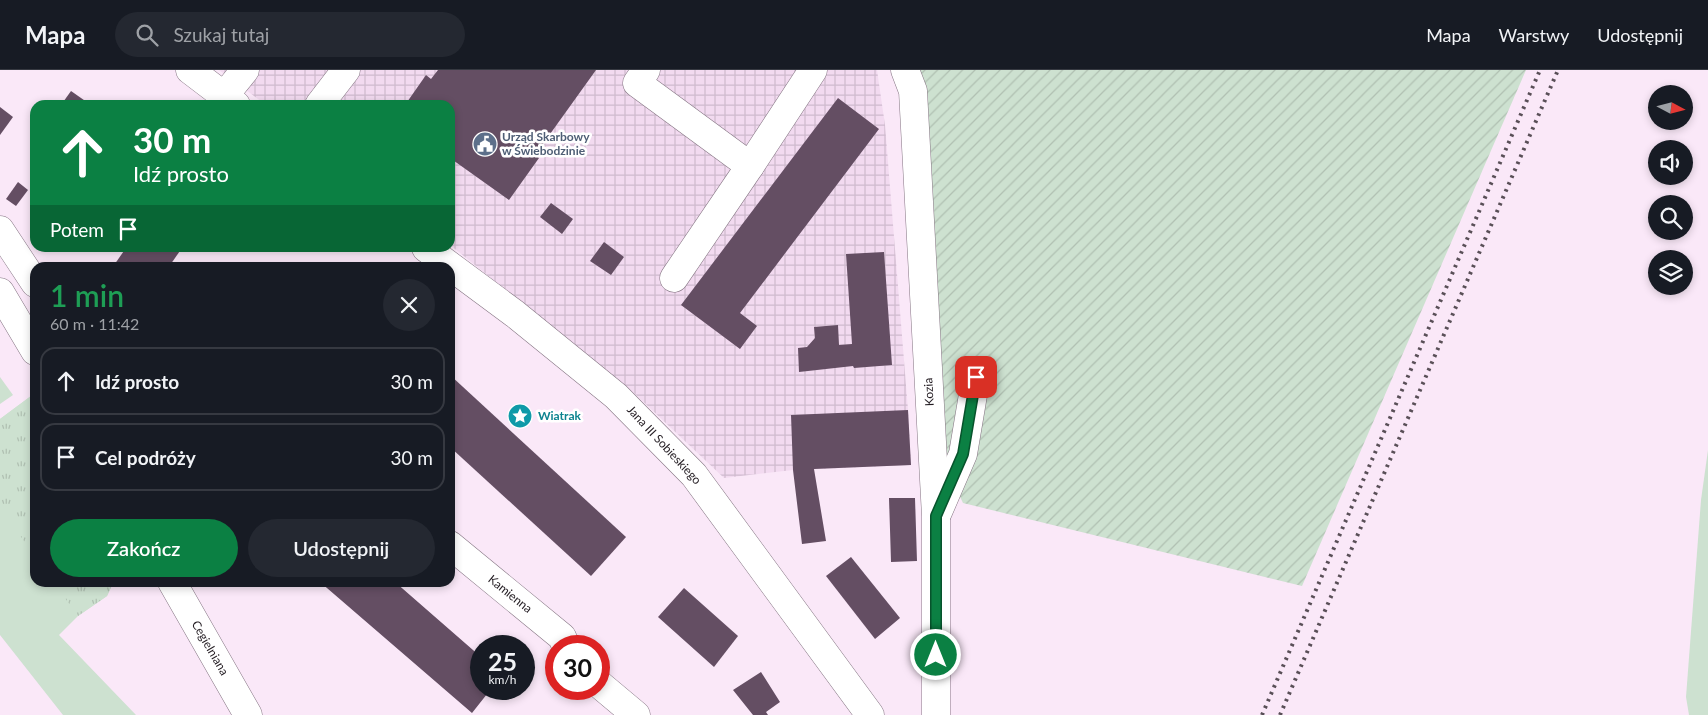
<!DOCTYPE html>
<html lang="pl">
<head>
<meta charset="utf-8">
<style>
	body { margin:0; font-family:Lato,sans-serif; background:#242831; color:#f1f3f6; height:100vh; display:flex; flex-direction:column; font-size:19px; white-space:nowrap }
	* { box-sizing:border-box; margin:0 }
	p { font-size:16px; color:#9ea1a6 }
	.icon { flex:none; width:28px; height:28px; fill:none; stroke:currentColor; stroke-width:2; stroke-linecap:round; stroke-linejoin:round }
	.map { position:relative; flex:1; overflow:hidden }
	.drawer { position:absolute; left:30px; top:192px; width:425px; height:325px; display:flex; flex-direction:column; background:#171b24; border-radius:15px; box-shadow:0 2px 8px #0003 }
	.drawer>* { flex:none }
	.guide { position:absolute; left:30px; top:30px; width:425px; height:152px; border-radius:15px; box-shadow:0 2px 8px #0003; background:#0b8043; color:#fff; overflow:hidden }
	.needle { width:32px; rotate:97deg }
	.buttons { position:absolute; left:1648px; top:15px; display:grid; gap:10px }
	.buttons a { display:grid; place-items:center; width:45px; height:45px; border-radius:50%; background:#171b24; box-shadow:0 2px 8px #0003; font-size:25px }
	.speed { position:absolute; left:470px; top:565px; display:flex; gap:10px; font-size:25px; font-weight:700; text-align:center }
	.speed>* { display:grid; place-content:center; width:65px; height:65px; border-radius:50%; background:#171b24; box-shadow:0 2px 8px #0003; line-height:1 }
	.speed small { font-size:12px; font-weight:400 }
	.speed .limit { border:8px solid #d22; background:#fff; color:#111 }
	.pin { position:absolute; display:grid; place-items:center; width:42px; height:42px; color:#fff; margin:-21px; border-radius:10px; box-shadow:0 2px 8px #0006 }
	.me { position:absolute; width:55px; margin:-28px; rotate:0deg; stroke-linejoin:round; filter:drop-shadow(0 0 4px #0008) }
	.turn { display:flex; align-items:center; gap:18px; height:105px; padding:0 20px; font-size:22px }
	.turn .icon { width:65px; height:65px; stroke-width:2.5 }
	.turn b { display:block; font-size:35px; line-height:42px }
	.then { display:flex; align-items:center; height:48px; padding:0 20px; background:#0003; gap:10px; font-size:19px }
	.round { display:grid; place-items:center; flex:none; width:52px; height:52px; border-radius:26px; background:#242831 }
	.overview { display:flex; align-items:center; justify-content:space-between; height:85px; padding:0 20px }
	h1 { font-size:30px; font-weight:600; line-height:38px; color:#1e9e55 }
	.cta { display:flex; gap:10px; margin-top:auto; padding:10px 20px }
	.cta a { flex:1; height:58px; border-radius:30px; background:#0b8043; color:#fff; font-size:20px; font-weight:600; line-height:58px; text-align:center }
	.cta a+a { background:#242831; color:#f1f3f6 }
	ul { padding:0; list-style:none }
	li { display:flex; align-items:center; gap:15px; height:68px; margin:0 10px 8px; padding:0 10px; border:2px solid #363941; border-radius:15px }
	li div { flex:1 }
	li b { display:block; font-size:19px }
	li em { font-style:normal }
	header { display:flex; align-items:center; gap:30px; box-sizing:border-box; height:70px; padding:0 25px; background:#171b24; border-bottom:1px solid #363941 }
	header strong { font-size:24px }
	nav { display:flex; gap:28px; margin-inline-start:auto; font-size:18px }
	.search { width:350px; height:45px; background:#242831; display:flex; align-items:center; gap:12px; box-sizing:border-box; padding:0 18px; border-radius:28px; color:#9ea1a6; font-size:19px }
	.map>svg:first-child { display:block }
</style>
</head>
<body>
<header>
<strong>Mapa</strong>
<div class="search"><svg class="icon" aria-label="search" viewBox="0 0 24 24"><circle cx="10" cy="10" r="6"/><path d="M15 15l6 6"/></svg>Szukaj tutaj</div>
<nav><a>Mapa</a><a>Warstwy</a><a>Udostępnij</a></nav>
</header>
<div class="map">
<svg width="1708" height="645" viewBox="0 0 1708 645">
	<defs>
		<pattern id="industrial-grid" width="8" height="8" patternUnits="userSpaceOnUse" patternTransform="scale(1.25)"><rect width="8" height="8" fill="#f2daf0"/><path d="M0 4h8M4 0v8" fill="none" stroke="#cfbace"/></pattern>
		<pattern id="park-tufts" width="24" height="20" patternUnits="userSpaceOnUse" patternTransform="scale(1.25)"><rect width="24" height="20" fill="#cde1d0"/><path d="M3 7l-1-3M5 7V3M7 7l1-3M15 17l-1-3M17 17v-4M19 17l1-3" fill="none" stroke="#b0c0b2"/></pattern>
		<pattern id="garden-furrows" width="10" height="10" patternUnits="userSpaceOnUse" patternTransform="scale(1.25)"><rect width="10" height="10" fill="#cde1d0"/><path d="M-1 1l2-2M0 10L10 0M9 11l2-2" fill="none" stroke="#b0c0b2"/></pattern>
	</defs>
	<rect width="100%" height="100%" fill="#fae8f8"/>
	<polygon fill="url(#industrial-grid)" points="219,0 877,0 885,55 908,340 911,395 793,400 724,408 635,324 450,175 450,35 266,35"/>
	<g fill="#cde1d0">
		<polygon points="0,307 13,325 0,334"/>
		<polygon points="35,323 35,512 113,513 107,526 78,546 59,565 136,645 63,645 0,565 0,349"/>
		<polygon points="1708,380 1708,645 1689,645 1686,627 1701,430"/>
	</g>
	<g fill="url(#park-tufts)">
		<polygon points="35,323 35,486 0,438 0,349"/>
		<polygon points="54,513 113,513 107,526 78,546"/>
	</g>
	<polygon fill="url(#garden-furrows)" points="914,0 1526,0 1302,516 963,433 946,397"/>
	<g fill="#644e63">
		<polygon points="438,0 596,0 535,85 539,88 509,130 450,88 450,35 405,35 426,5 431,9"/>
		<polygon points="71,21 91,35 61,35"/>
		<polygon points="838,28 879,59 740,243 757,256 740,279 681,235"/>
		<polygon points="0,37 13,47 0,65"/>
		<polygon points="18,112 28,120 16,136 6,129"/>
		<polygon points="551,133 573,149 562,164 540,147"/>
		<polygon points="604,172 624,187 611,205 590,191"/>
		<polygon points="126,178 182,178 168,198 112,198"/>
		<polygon points="884,182 892,295 854,298 853,296 799,302 798,278 807,277 815,268 814,257 838,255 839,275 852,274 846,184"/>
		<polygon points="450,305 626,467 591,506 450,377"/>
		<polygon points="908,340 911,395 814,399 826,471 802,474 793,400 791,345"/>
		<polygon points="889,428 915,428 917,491 891,492"/>
		<polygon points="851,487 900,548 875,569 826,506"/>
		<polygon points="320,512 395,512 481,587 481,619 491,619 472,643"/>
		<polygon points="684,518 738,566 714,597 658,547"/>
		<polygon points="761,602 780,632 766,642 768,645 753,645 733,620"/>
	</g>
	<g fill="none" stroke-linecap="round" stroke-linejoin="round">
		<defs>
			<g id="minor">
				<polyline points="190,0 236,35"/>
				<polyline points="646,0 637,13 750,96 813,0"/>
				<polyline points="905,0 913,21 936,446 936,645"/>
				<polyline points="224,26 245,0"/>
				<polyline points="319,35 346,0"/>
				<polyline points="0,160 35,213"/>
				<polyline points="426,178 515,244 616,326 694,405 870,645"/>
				<polyline points="674,208 750,96"/>
				<polyline points="0,222 35,281"/>
				<polyline points="938,442 963,384 976,307"/>
				<polyline points="450,475 562,567 566,576"/>
				<polyline points="172,512 248,645"/>
				<polyline points="599,614 636,645"/>
			</g>
		</defs>
		<use href="#minor" stroke="#857583" stroke-width="29"/>
		<use href="#minor" stroke="#fff" stroke-width="28"/>
		<g stroke="#594f57" stroke-width="4" stroke-dasharray="2.5 5" stroke-linecap="butt">
			<polyline points="1262,645 1540,0"/>
			<polyline points="1280,645 1558,0"/>
		</g>
	</g>
	<g fill="none" stroke-linecap="round" stroke-linejoin="round">
		<defs>
			<polyline id="route" points="936,585 936,446 963,384 976,307"/>
		</defs>
		<use href="#route" stroke="#07532c" stroke-width="12"/>
		<use href="#route" stroke="#0b8043" stroke-width="9"/>
	</g>
	<defs>
		<symbol id="civic-disc" viewBox="-11 -11 22 22"><circle r="9.5" fill="#5c6f8a" stroke="#fff"/><path d="M-.6-6.5H3V-4.5H.6V-3L4-1V1h2V6H-6V1h2V-1L-.6-3ZM-1.2 2.5V6h2.4V2.5Z" fill="#fff"/></symbol>
		<symbol id="sight-disc" viewBox="-11 -11 22 22"><circle r="9.5" fill="#0f9aa8" stroke="#fff"/><path d="M0-6L1.8-2.2L6-1.7L2.9 1.2L3.7 5.4L0 3.3L-3.7 5.4L-2.9 1.2L-6-1.7L-1.8-2.2Z" fill="#fff"/></symbol>
	</defs>
	<g fill-rule="evenodd">
		<use href="#civic-disc" x="471" y="60" width="28" height="28"/>
		<use href="#sight-disc" x="506" y="332" width="28" height="28"/>
	</g>
	<g text-anchor="middle" stroke-width="5" stroke-linejoin="round" paint-order="stroke">
		<g font-size="12" font-weight="bold" fill="#4e5e75" stroke="#fff" text-anchor="start">
			<text x="502" y="71">Urząd Skarbowy<tspan x="502" dy="14">w Świebodzinie</tspan></text>
		</g>
		<g font-size="12" fill="#231c22" stroke="#fff">
			<text transform="translate(929 322) rotate(-93)" y="4">Kozia</text>
			<text transform="translate(664 375) rotate(47)" y="4">Jana III Sobieskiego</text>
			<text transform="translate(510 524) rotate(39)" y="4">Kamienna</text>
			<text transform="translate(210 578) rotate(60)" y="4">Cegielniana</text>
		</g>
		<g font-size="12" font-weight="bold" fill="#0d838f" stroke="#fff" text-anchor="start">
			<text x="538" y="350">Wiatrak</text>
		</g>
	</g>
</svg>
<div class="buttons">
<a><svg class="needle" viewBox="-14 -14 28 28"><path d="M0-13l5 13h-10z" fill="#e53935"/><path d="M0 13l5-13h-10z" fill="#9ea1a6"/></svg></a>
<a><svg class="icon" aria-label="sound" viewBox="0 0 24 24"><path d="M4 9h4l5-4v14l-5-4H4zM17 9q2 3 0 6"/></svg></a>
<a><svg class="icon" aria-label="search" viewBox="0 0 24 24"><circle cx="10" cy="10" r="6"/><path d="M15 15l6 6"/></svg></a>
<a><svg class="icon" aria-label="layers" viewBox="0 0 24 24"><path d="M12 4l9 5-9 5-9-5zM3 14l9 5 9-5"/></svg></a>
</div>
<div class="speed"><div>25<small>km/h</small></div><div class="limit">30</div></div>
<div class="pin" style="left:976px;top:307px;background:#d93025"><svg class="icon" aria-label="arrive" viewBox="0 0 24 24"><path d="M6 21V4h12l-3 4 3 4H6"/></svg></div>
<svg class="me" style="left:936px;top:585px" viewBox="-20 -20 40 40"><circle r="17" fill="#0b8043" stroke="#fff" stroke-width="3"/><path d="M0-11L8 9 0 5-8 9z" fill="#fff"/></svg>
<div class="guide">
<div class="turn"><svg class="icon" aria-label="ahead" viewBox="0 0 24 24"><path d="M12 20V5M6 11l6-6 6 6"/></svg><div><b>30 m</b>Idź prosto</div></div>
<div class="then">Potem<svg class="icon" aria-label="arrive" viewBox="0 0 24 24"><path d="M6 21V4h12l-3 4 3 4H6"/></svg></div>
</div>
<section class="drawer">
<div class="overview"><div><h1>1 min</h1><p>60 m · 11:42</p></div><a class="round"><svg class="icon" aria-label="close" viewBox="0 0 24 24"><path d="M6 6l12 12M18 6L6 18"/></svg></a></div>
<ul>
<li><svg class="icon" aria-label="ahead" viewBox="0 0 24 24"><path d="M12 20V5M6 11l6-6 6 6"/></svg><div><b>Idź prosto</b></div><em>30 m</em></li>
<li><svg class="icon" aria-label="arrive" viewBox="0 0 24 24"><path d="M6 21V4h12l-3 4 3 4H6"/></svg><div><b>Cel podróży</b></div><em>30 m</em></li>
</ul>
<div class="cta"><a>Zakończ</a><a>Udostępnij</a></div>
</section>
</div>
</body>
</html>
